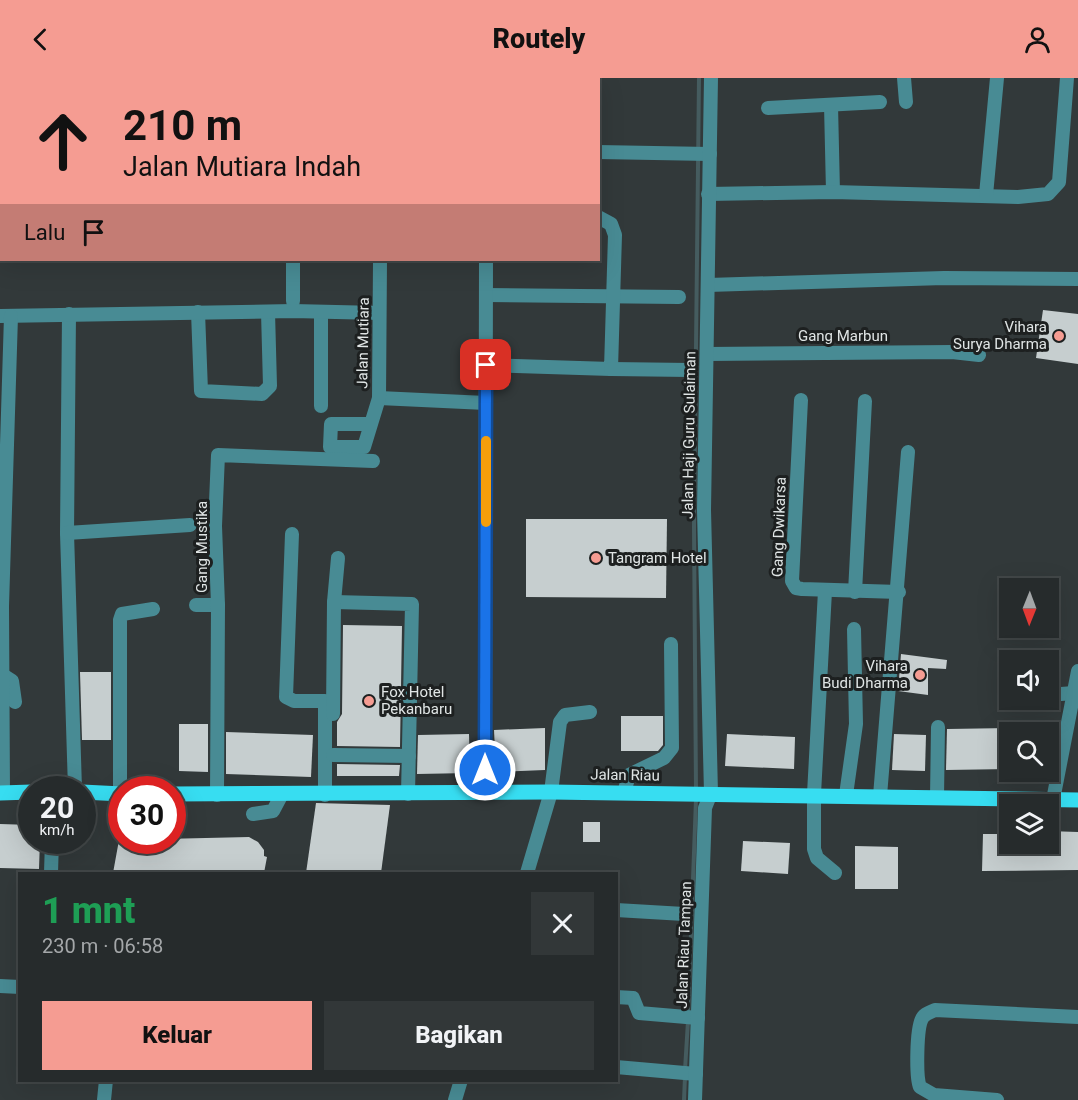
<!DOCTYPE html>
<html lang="id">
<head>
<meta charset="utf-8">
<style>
	body { margin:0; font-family:Roboto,sans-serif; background:#323738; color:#f1f3f6; height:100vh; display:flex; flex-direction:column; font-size:22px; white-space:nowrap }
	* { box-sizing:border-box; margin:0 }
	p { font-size:20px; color:#a4a7a9 }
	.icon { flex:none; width:33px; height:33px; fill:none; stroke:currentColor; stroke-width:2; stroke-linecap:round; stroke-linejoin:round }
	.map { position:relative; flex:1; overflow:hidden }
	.details { position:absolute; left:18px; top:794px; width:600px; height:210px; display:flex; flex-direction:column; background:#262b2c; border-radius:0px; box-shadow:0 6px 24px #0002,0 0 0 2px #424748 }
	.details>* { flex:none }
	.banner { position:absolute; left:0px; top:0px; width:600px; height:183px; box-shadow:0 6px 24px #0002,0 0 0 2px #424748; background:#f59c92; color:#111; overflow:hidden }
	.needle { width:39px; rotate:181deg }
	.buttons { position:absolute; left:999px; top:500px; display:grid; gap:12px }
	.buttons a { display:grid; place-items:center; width:60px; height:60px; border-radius:0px; background:#262b2c; box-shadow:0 6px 24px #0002,0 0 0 2px #424748; font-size:30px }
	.speed { position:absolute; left:18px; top:698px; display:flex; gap:12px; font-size:30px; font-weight:700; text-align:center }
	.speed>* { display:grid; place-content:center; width:78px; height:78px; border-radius:50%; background:#262b2c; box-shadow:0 6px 24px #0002,0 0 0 2px #424748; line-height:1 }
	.speed small { font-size:15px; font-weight:400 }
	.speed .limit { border:9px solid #d22; background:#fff; color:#111 }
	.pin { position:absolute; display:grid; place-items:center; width:51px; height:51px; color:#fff; margin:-26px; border-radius:12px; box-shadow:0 3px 9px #0006 }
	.me { position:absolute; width:66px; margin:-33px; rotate:0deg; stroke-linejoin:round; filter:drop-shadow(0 0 4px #0008) }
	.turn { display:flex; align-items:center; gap:21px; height:126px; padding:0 24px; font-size:27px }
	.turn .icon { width:78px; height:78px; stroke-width:2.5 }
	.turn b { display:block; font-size:42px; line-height:51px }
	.then { display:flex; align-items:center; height:57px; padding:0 24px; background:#0003; gap:12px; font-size:22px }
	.round { display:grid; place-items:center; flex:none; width:63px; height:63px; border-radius:0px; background:#323738 }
	.head { display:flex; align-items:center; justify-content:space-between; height:102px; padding:0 24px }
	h1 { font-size:36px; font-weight:800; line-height:45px; color:#1e9e55 }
	.action { display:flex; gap:12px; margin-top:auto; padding:12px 24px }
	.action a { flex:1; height:69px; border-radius:0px; background:#f59c92; color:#111; font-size:24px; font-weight:800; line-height:69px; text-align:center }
	.action a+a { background:#323738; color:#f1f3f6 }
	header { display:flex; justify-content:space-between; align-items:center; height:78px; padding:0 24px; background:#f59c92; color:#111; font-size:27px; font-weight:800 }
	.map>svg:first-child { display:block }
</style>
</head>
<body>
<header><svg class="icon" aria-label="back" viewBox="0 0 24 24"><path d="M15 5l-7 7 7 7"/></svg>Routely<svg class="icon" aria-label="person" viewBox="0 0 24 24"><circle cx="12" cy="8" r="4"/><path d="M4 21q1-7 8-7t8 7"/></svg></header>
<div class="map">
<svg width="1078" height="1022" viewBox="0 0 1078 1022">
	<rect width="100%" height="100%" fill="#32393a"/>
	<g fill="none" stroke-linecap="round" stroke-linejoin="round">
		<g stroke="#455c5f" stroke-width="4">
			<polyline points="696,713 694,449 699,0"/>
			<polyline points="688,935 696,721"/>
			<polyline points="685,992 688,943"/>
			<polyline points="684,1022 685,999"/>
		</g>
	</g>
	<g fill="#c6cecf">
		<polygon points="1043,232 1078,236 1078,286 1036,280"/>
		<polygon points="526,441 667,441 666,520 526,519"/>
		<polygon points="343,547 402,548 400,669 337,668 337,644 342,636"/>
		<polygon points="901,576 947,582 946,591 928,590 928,617 898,613"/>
		<polygon points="80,594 111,594 111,662 82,662"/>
		<polygon points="621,638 663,638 663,667 658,673 621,673"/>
		<polygon points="179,646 208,646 208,694 179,693"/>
		<polygon points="545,650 545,692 496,694 494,652"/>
		<polygon points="1010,650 1010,691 946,692 947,651"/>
		<polygon points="226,654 313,657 311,699 226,696"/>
		<polygon points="469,656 470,695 417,696 418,657"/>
		<polygon points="727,656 795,659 794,691 725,688"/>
		<polygon points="894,656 926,657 925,693 892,692"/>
		<polygon points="337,686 400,687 399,698 337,698"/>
		<polygon points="316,725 390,727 381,795 306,795"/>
		<rect x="583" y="744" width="17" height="20"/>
		<polygon points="0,746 32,747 32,762 40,762 39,791 0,790"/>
		<polygon points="1048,753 1078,754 1078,792 982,793 983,756 1010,756 1010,765 1048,765"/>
		<polygon points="249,759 258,764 264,772 264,778 267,779 264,795 113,795 119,762"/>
		<polygon points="743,763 790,765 788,796 741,793"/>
		<polygon points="855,768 898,769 898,811 855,811"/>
	</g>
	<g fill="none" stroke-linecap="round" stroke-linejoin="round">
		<g stroke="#488b94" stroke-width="14">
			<polyline points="382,0 382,2"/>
			<polyline points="904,0 906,24"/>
			<polyline points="831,27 833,114"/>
			<polyline points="768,30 880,24"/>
			<polyline points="598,74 710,76"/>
			<polyline points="0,81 2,81"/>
			<polyline points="708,116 833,114 1018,119 1048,116 1059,104 1067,0"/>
			<polyline points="986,117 997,0"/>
			<polyline points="0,164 2,164"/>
			<polyline points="293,182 293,223"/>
			<polyline points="708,207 944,200 1078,201"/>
			<polyline points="486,217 679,219"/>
			<polyline points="198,234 201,313 262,316 270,308 268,234"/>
			<polyline points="321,234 321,328"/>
			<polyline points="69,236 67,455 75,711"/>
			<polyline points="0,238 293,233 379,235"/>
			<polyline points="707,276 952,274 979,277"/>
			<polyline points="486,287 611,291 615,157 611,146 598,139"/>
			<polyline points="611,291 690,292"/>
			<polyline points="379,320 486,325"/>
			<polyline points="801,322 792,503 796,510 802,511 899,514"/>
			<polyline points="371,346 331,346 330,369 364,369 379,320 380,182"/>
			<polyline points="67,455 190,447"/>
			<polyline points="292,456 286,619 294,623 325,623 325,717"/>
			<polyline points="825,513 814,716 814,771 817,780 835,795"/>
			<polyline points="855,514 865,323"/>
			<polyline points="334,524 412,526 408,716"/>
			<polyline points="196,527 218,527"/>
			<polyline points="1,596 12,603 15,624"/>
			<polyline points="1048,617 1074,615"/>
			<polyline points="333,636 334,524 338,480"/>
			<polyline points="333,677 409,678"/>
			<polyline points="3,715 2,528 11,238"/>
			<polyline points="485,715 486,182"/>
			<polyline points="624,715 629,697 664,680 672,670 671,566"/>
			<polyline points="120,716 120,542 122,536 153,531"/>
			<polyline points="217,717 218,527 215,448 218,377 373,383"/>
			<polyline points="846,717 856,646 854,551"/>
			<polyline points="880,718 908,374"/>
			<polyline points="937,720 938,649"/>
			<polyline points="1053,722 1078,593"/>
			<polyline points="253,736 273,733 282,716"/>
			<polyline points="51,795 52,762"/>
			<polyline points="527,795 551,714 560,644 565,637 590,634"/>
			<polyline points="616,832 684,836"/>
			<polyline points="0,908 20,909"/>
			<polyline points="616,919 633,920 639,935 698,940"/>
			<polyline points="616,989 696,996"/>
			<polyline points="104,1022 106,1002"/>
			<polyline points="455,1022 461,1002"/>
			<polyline points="695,1022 705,730 711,715 704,432 711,0"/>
			<path d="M997,1022L934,1017L920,1009C916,1000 916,948 923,939C926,935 931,934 935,932L1078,939"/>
		</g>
		<g stroke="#37ddf1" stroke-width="15">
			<polyline points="82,714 122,716"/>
			<polyline points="0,715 32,714"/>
			<polyline points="172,716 551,714 1078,722"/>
		</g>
	</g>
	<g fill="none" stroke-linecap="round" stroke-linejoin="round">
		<defs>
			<polyline id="route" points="485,692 486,287"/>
		</defs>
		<use href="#route" stroke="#114b97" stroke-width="15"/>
		<use href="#route" stroke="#1a73e8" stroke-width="10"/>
		<polyline stroke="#f59e0b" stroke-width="10" points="486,444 486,363"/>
	</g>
	<g fill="#f59c92" stroke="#1d2020" stroke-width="2">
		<circle cx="1059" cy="258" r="6"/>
		<circle cx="596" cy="480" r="6"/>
		<circle cx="920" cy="597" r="6"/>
		<circle cx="369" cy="623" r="6"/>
	</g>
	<g text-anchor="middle" stroke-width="6" stroke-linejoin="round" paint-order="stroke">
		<g font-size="15" fill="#e0e5e5" stroke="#1d2020" text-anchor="end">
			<text x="1047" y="254">Vihara<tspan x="1047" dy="17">Surya Dharma</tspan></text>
			<text x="608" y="485" text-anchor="start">Tangram Hotel</text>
			<text x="908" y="593">Vihara<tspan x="908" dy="17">Budi Dharma</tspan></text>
			<text x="381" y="619" text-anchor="start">Fox Hotel<tspan x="381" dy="17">Pekanbaru</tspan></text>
		</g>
		<g font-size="15" fill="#e0e5e5" stroke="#1d2020">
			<text x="843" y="263">Gang Marbun</text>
			<text transform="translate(363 265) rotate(-89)" y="5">Jalan Mutiara</text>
			<text transform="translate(689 357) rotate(-89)" y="5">Jalan Haji Guru Sulaiman</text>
			<text transform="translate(779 449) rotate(-88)" y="5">Gang Dwikarsa</text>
			<text transform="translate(202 469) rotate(-90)" y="5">Gang Mustika</text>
			<text transform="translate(625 697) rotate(1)" y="5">Jalan Riau</text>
			<text transform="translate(684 867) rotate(-88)" y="5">Jalan Riau Tampan</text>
		</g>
	</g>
</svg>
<div class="buttons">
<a><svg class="needle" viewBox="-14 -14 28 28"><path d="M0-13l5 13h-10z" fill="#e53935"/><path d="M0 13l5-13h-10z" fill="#a4a7a9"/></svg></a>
<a><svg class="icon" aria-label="sound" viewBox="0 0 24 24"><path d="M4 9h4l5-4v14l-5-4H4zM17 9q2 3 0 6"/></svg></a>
<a><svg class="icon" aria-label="search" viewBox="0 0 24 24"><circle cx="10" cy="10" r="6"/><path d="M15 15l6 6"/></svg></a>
<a><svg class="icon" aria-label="layers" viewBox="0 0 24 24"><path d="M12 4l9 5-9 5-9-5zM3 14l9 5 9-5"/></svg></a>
</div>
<div class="speed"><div>20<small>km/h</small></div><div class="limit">30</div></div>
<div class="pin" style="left:486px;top:287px;background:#d93025"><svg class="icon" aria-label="arrive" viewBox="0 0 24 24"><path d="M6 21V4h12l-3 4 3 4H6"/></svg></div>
<svg class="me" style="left:485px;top:692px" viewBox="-20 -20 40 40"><circle r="17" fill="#1a73e8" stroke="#fff" stroke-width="3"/><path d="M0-11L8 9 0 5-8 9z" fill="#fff"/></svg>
<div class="banner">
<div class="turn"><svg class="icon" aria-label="ahead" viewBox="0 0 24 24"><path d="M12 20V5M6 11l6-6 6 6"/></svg><div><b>210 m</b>Jalan Mutiara Indah</div></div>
<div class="then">Lalu<svg class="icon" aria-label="arrive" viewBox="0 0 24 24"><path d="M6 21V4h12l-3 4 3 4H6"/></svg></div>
</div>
<section class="details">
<div class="head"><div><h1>1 mnt</h1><p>230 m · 06:58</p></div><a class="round"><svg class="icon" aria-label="close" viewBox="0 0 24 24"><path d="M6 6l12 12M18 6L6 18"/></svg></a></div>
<div class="action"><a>Keluar</a><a>Bagikan</a></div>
</section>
</div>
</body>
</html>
